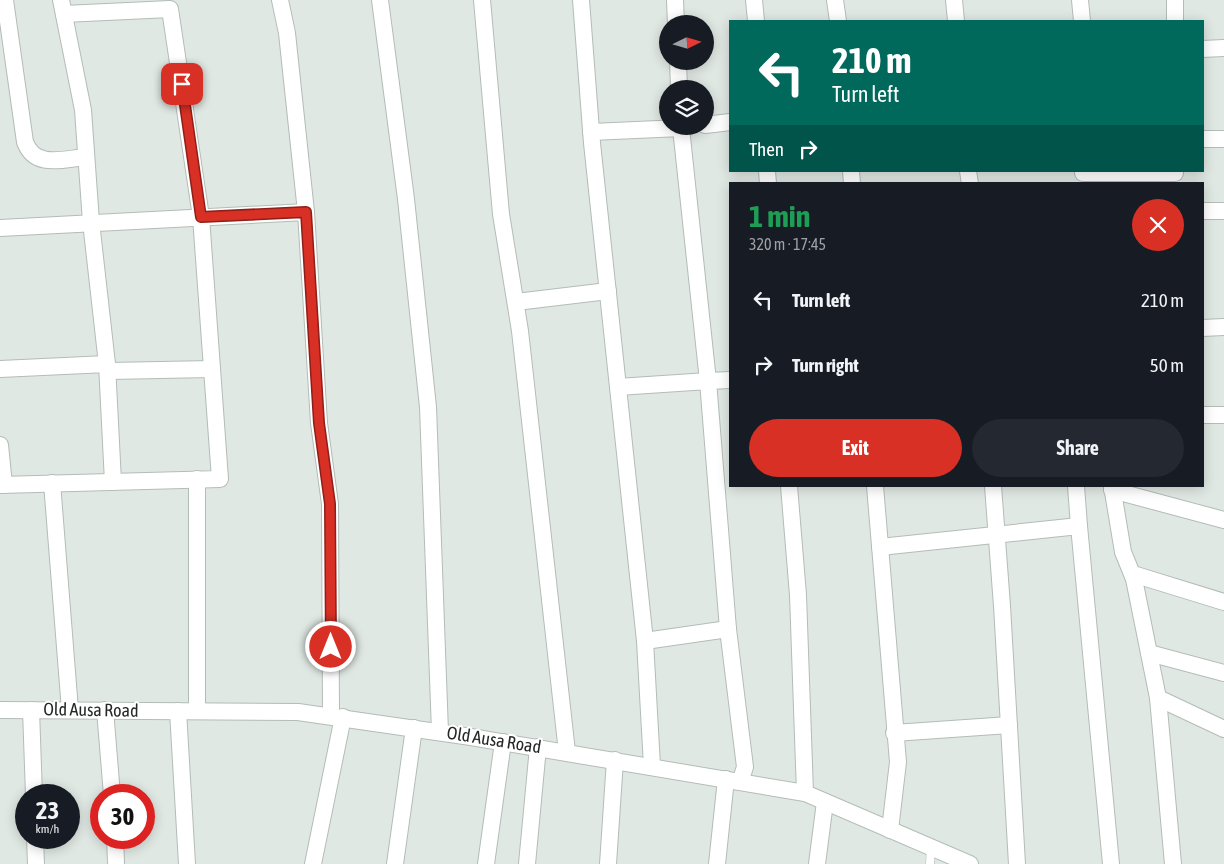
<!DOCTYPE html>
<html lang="en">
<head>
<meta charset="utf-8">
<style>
	body { margin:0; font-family:"Asap Condensed",sans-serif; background:#242831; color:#f1f3f6; height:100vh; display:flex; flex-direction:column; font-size:19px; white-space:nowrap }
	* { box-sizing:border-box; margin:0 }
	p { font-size:16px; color:#9ea1a6 }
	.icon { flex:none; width:28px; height:28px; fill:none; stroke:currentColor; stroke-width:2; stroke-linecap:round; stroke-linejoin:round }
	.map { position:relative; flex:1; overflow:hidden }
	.drawer { position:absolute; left:729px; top:182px; width:475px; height:305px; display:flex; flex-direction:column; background:#171b24; border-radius:0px; box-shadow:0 2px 12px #0003 }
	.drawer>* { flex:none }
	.guide { position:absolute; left:729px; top:20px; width:475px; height:152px; border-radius:0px; box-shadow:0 2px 12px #0003; background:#00695c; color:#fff; overflow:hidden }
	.needle { width:32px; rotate:85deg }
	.fabs { position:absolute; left:659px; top:15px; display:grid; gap:10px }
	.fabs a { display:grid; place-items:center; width:55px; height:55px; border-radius:50%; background:#171b24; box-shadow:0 2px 12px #0003; font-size:25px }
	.speed { position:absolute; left:15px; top:784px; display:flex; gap:10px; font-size:25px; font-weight:700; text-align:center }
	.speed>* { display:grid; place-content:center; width:65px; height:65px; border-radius:50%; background:#171b24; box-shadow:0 2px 12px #0003; line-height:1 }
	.speed small { font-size:12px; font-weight:400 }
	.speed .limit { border:8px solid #d22; background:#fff; color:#111 }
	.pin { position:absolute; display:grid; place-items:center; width:42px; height:42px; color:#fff; margin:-21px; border-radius:10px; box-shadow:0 2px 8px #0006 }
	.me { position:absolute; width:55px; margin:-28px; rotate:0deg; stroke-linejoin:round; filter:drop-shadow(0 0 4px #0008) }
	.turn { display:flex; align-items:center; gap:18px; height:105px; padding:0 20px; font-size:22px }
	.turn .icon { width:65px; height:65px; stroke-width:2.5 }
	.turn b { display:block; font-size:35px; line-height:42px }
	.then { display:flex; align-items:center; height:48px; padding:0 20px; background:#0003; gap:10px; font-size:19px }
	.round { display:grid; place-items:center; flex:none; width:52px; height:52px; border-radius:26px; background:#242831 }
	.head { display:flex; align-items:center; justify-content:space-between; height:85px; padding:0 20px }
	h1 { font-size:30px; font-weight:700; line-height:38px; color:#1e9e55 }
	.button { display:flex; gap:10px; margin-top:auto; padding:10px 20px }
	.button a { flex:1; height:58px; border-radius:30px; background:#d93025; color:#fff; font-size:20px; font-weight:700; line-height:58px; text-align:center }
	.button a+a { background:#242831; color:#f1f3f6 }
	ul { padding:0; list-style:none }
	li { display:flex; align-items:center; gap:15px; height:65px; padding:0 20px }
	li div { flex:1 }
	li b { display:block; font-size:19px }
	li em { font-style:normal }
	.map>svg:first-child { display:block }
</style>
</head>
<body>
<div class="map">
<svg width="1224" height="864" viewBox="0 0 1224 864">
	<rect width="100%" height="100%" fill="#e0e8e3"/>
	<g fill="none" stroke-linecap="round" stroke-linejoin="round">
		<defs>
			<polyline id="lane" points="930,864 931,847"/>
			<g id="street">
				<path d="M5,0L25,142C35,169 63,159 86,157"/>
				<polyline points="61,0 83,110 91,222 107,364"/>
				<polyline points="280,0 287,33 306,212"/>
				<polyline points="380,0 406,199 428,407 440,732"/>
				<polyline points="482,0 501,214 520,331 567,752"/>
				<polyline points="581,0 592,143 645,641 652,766"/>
				<polyline points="675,0 676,24"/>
				<polyline points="754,0 756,21"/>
				<polyline points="835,0 838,21"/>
				<polyline points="954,0 956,21"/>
				<polyline points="1080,0 1082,21"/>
				<polyline points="1175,0 1175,21"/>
				<polyline points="1202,49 1224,48"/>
				<polyline points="678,61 679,89"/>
				<polyline points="705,125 730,122"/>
				<polyline points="591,132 681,128 708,381 730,380"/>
				<polyline points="1202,139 1224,139"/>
				<polyline points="767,171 768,184"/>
				<polyline points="851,171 852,184"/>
				<polyline points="968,171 970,184"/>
				<polyline points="1083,173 1175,173"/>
				<polyline points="1202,211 1224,211"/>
				<polyline points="0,228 306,212 319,423 330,504 331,716"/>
				<polyline points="516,302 608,291"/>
				<polyline points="1202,328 1224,327"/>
				<polyline points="0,369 107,364 113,482"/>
				<polyline points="108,371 212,369"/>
				<polyline points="618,387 708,381 728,629"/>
				<polyline points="1202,415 1224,415"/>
				<polyline points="0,445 4,485"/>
				<polyline points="197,479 197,711"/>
				<polyline points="52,483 70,710"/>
				<polyline points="0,485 220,479 201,217 170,9 64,14"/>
				<polyline points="789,486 798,595 805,793"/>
				<polyline points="875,486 898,762 890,830"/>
				<polyline points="993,486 1002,606 1017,864"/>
				<polyline points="1076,486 1079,526"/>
				<polyline points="1112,486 1123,552 1134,579 1158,698 1173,864"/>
				<polyline points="1112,490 1224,520"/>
				<polyline points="880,547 1079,526 1111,864"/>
				<polyline points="1133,574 1224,602"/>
				<polyline points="645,641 728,629 745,767 740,782"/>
				<polyline points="1149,653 1224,673"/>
				<polyline points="1158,698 1224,729"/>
				<polyline points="0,710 298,712 471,737 805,793 970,864"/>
				<polyline points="31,710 34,795"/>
				<polyline points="105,710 112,795"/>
				<polyline points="178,711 187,864"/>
				<polyline points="894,733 1009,725"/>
				<polyline points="35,838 36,864"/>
				<polyline points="115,838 116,862"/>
				<polyline points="313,864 343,717"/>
				<polyline points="395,864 414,728"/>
				<polyline points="486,864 503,742"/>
				<polyline points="527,864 538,747"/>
				<polyline points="608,864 615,760"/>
				<polyline points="717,864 726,779"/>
				<polyline points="817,864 825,802"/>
			</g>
		</defs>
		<use href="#lane" stroke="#b4bcb7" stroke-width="9"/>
		<use href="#street" stroke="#b4bcb7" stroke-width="18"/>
		<use href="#lane" stroke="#fff" stroke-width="8"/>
		<use href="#street" stroke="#fff" stroke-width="16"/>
	</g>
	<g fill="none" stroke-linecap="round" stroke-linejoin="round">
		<defs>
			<polyline id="route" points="182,84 201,217 306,212 319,423 330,504 331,647"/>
		</defs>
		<use href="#route" stroke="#8d1f18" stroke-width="12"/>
		<use href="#route" stroke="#d93025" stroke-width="9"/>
	</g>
	<g text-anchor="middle" stroke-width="4" stroke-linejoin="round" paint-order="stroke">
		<g font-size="18" fill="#252826" stroke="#fff">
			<text transform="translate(91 710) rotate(1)" y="6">Old Ausa Road</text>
			<text transform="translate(494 740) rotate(9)" y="6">Old Ausa Road</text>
		</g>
	</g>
</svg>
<div class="fabs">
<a><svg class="needle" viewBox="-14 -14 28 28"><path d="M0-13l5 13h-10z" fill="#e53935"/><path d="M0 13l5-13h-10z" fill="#9ea1a6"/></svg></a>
<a><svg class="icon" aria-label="layers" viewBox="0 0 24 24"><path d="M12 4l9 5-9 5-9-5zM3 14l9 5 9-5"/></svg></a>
</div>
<div class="speed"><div>23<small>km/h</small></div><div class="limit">30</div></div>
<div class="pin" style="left:182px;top:84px;background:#d93025"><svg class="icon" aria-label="arrive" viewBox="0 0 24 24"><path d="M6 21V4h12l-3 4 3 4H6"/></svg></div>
<svg class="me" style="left:331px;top:647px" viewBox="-20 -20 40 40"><circle r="17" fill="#d93025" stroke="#fff" stroke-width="3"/><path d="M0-11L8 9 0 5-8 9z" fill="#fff"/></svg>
<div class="guide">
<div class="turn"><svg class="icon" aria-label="left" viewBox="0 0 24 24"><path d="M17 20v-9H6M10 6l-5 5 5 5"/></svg><div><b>210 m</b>Turn left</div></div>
<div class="then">Then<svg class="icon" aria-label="right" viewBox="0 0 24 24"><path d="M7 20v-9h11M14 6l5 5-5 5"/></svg></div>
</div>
<section class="drawer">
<div class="head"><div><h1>1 min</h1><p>320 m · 17:45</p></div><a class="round" style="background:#d93025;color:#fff"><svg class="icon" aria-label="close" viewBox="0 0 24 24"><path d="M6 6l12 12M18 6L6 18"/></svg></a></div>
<ul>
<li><svg class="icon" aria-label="left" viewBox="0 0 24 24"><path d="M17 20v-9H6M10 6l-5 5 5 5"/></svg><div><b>Turn left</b></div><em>210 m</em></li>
<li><svg class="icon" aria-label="right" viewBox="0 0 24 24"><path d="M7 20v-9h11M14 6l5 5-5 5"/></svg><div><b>Turn right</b></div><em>50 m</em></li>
</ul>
<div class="button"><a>Exit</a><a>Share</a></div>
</section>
</div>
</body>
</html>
